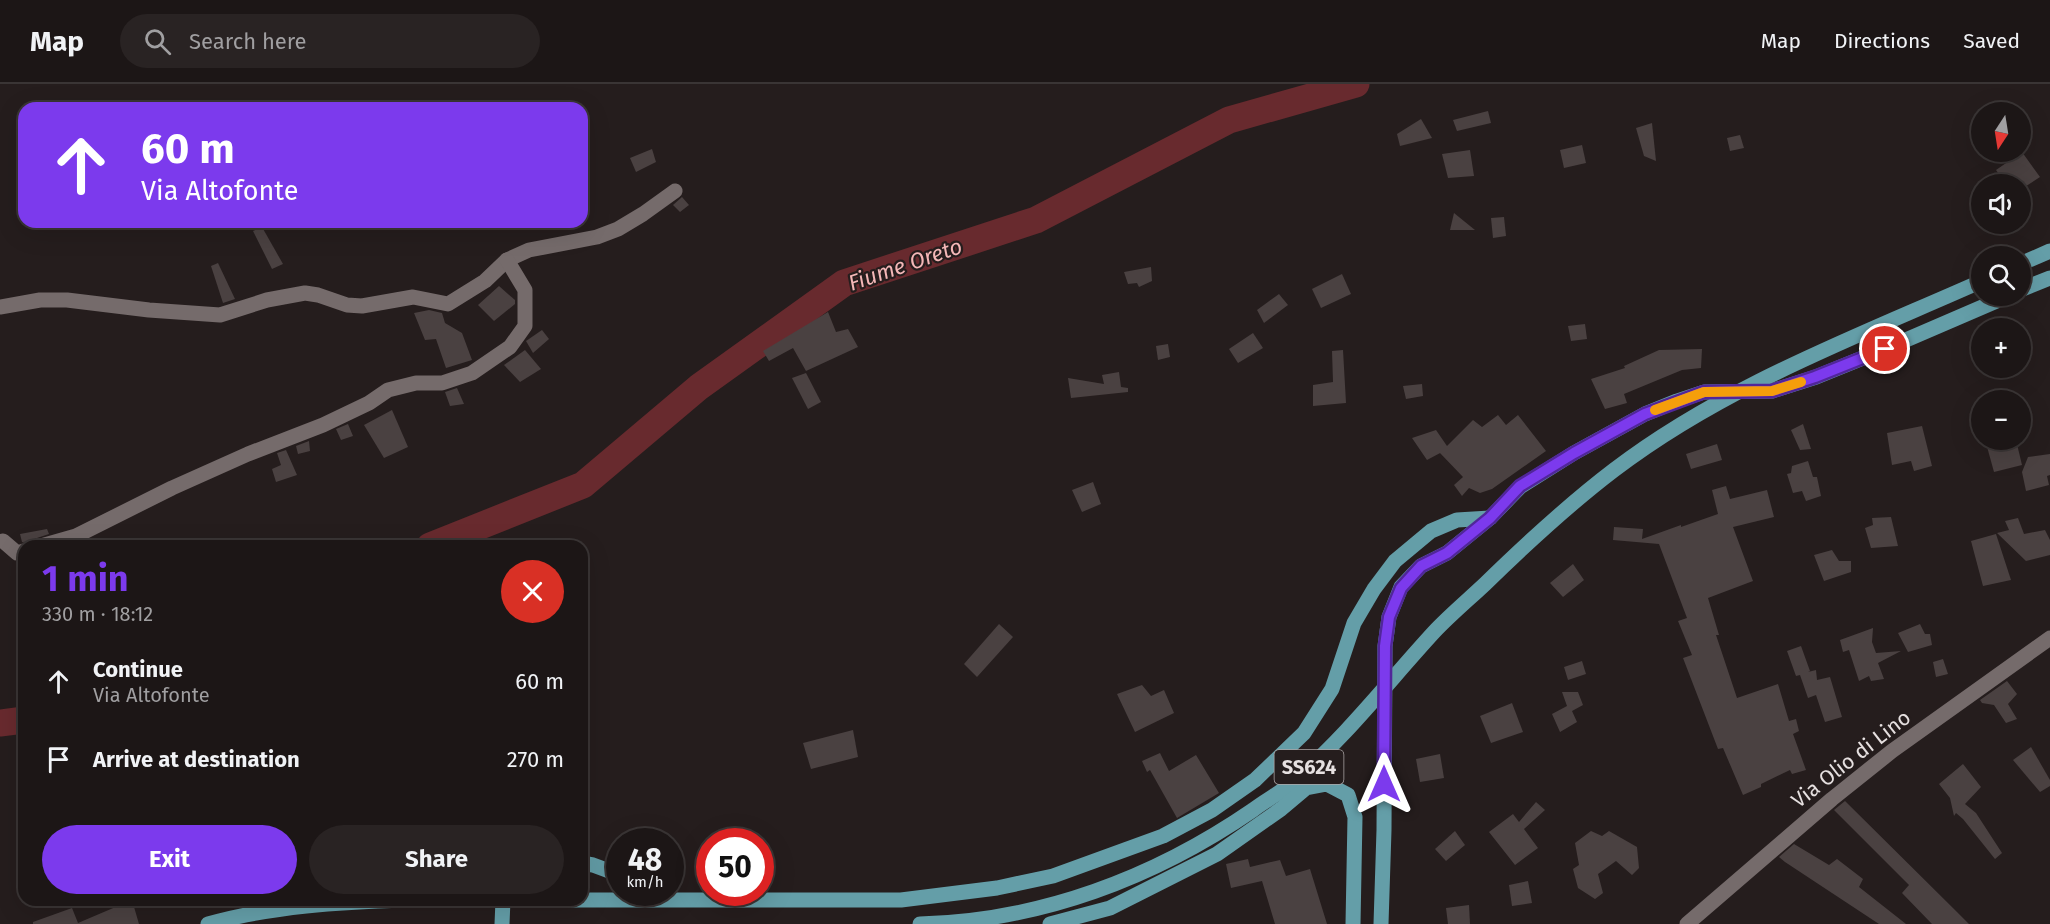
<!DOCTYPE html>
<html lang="en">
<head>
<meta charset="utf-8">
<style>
	body { margin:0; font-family:"Fira Sans",sans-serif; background:#292323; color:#f1f3f6; height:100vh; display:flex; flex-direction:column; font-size:22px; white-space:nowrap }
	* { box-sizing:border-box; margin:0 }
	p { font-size:20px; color:#a09fa1 }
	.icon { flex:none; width:33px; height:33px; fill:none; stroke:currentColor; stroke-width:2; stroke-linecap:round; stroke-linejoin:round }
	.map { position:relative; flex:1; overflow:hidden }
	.sheet { position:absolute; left:18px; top:456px; width:570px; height:366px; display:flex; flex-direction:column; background:#1c1616; border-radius:18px; box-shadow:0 6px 24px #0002,0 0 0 2px #3a3535 }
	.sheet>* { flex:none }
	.top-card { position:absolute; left:18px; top:18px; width:570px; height:126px; border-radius:18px; box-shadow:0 6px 24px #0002,0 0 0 2px #3a3535; background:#7c3aed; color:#fff; overflow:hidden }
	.needle { width:39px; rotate:192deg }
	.buttons { position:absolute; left:1971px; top:18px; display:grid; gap:12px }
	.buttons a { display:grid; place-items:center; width:60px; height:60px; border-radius:50%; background:#1c1616; box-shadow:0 6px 24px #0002,0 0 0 2px #3a3535; font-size:30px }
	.speed { position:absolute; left:606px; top:744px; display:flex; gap:12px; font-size:30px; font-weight:700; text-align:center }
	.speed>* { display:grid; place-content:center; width:78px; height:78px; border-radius:50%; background:#1c1616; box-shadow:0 6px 24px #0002,0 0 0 2px #3a3535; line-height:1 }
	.speed small { font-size:15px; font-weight:400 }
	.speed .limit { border:9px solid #d22; background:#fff; color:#111 }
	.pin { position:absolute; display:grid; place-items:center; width:51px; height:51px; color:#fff; margin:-26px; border:3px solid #fff; border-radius:50%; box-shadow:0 2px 6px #0007 }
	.me { position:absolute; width:66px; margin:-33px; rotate:0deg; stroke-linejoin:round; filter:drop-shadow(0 0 4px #0008) }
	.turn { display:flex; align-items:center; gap:21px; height:126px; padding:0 24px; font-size:27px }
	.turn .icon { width:78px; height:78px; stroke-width:2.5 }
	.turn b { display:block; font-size:42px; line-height:51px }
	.round { display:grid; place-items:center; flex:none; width:63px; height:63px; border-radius:32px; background:#292323 }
	.headline { display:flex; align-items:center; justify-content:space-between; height:102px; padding:0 24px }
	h1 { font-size:36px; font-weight:700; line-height:45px; color:#7c3aed }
	.cta { display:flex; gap:12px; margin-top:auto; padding:12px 24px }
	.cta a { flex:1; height:69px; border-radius:36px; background:#7c3aed; color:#fff; font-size:24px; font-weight:700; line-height:69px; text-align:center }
	.cta a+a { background:#292323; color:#f1f3f6 }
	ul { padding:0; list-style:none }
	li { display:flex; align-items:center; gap:18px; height:78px; padding:0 24px }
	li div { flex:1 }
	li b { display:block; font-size:22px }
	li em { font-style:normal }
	header { display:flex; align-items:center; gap:36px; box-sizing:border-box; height:84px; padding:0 30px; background:#1c1616; border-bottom:2px solid #3a3535 }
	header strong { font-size:28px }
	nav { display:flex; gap:33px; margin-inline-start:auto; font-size:21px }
	.search { width:420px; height:54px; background:#292323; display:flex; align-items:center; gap:15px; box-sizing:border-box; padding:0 21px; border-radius:33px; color:#a09fa1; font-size:22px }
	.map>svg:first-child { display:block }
</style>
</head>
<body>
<header>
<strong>Map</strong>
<div class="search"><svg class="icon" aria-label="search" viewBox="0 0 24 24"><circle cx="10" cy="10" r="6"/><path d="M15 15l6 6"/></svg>Search here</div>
<nav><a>Map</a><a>Directions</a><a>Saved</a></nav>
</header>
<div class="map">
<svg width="2050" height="840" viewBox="0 0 2050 840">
	<rect width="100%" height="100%" fill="#251d1d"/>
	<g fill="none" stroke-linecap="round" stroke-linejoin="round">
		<g stroke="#682a2e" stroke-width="27">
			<polyline points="430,462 583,401 699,303 844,199 1036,136 1229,36 1356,0"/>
			<polyline points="0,639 24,636"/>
		</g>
	</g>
	<g fill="#4a4141">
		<polygon points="1488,27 1491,39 1457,47 1453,36"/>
		<polygon points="1421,35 1432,54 1400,62 1397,50"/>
		<polygon points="1652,39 1656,77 1644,72 1636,44"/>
		<polygon points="1740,51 1744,64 1730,67 1727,54"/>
		<polygon points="1582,61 1586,79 1564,84 1560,66"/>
		<polygon points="652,65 656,78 636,88 630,74"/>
		<polygon points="1470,66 1474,92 1448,94 1442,70"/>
		<polygon points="2022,68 2040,93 2020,106 2020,100 2006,100 1996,86"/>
		<polygon points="682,113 689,121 680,128 673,121"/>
		<polygon points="1454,129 1475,146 1450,146"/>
		<polygon points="1504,133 1506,152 1493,154 1491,134"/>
		<polygon points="262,143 283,180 272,185 253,147"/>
		<polygon points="218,179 235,215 223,219 211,182"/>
		<polygon points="1151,183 1152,197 1139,203 1137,199 1128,200 1124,188"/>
		<polygon points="1342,190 1351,210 1321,224 1312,205"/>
		<polygon points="499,202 515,216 515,220 494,237 478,221"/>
		<polygon points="1279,210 1288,221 1264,239 1257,226"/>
		<polygon points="429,226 442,229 445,239 462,249 472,276 446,284 436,255 425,256 414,229"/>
		<polygon points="828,228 836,248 848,245 858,263 806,287 793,264 769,277 763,267"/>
		<polygon points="1585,240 1587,255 1571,257 1568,242"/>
		<polygon points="542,246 549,255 533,269 526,257"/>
		<polygon points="1253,249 1263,264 1238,279 1229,265"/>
		<polygon points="1168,260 1170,273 1158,276 1156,262"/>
		<polygon points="1702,265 1701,284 1682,286 1624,310 1627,319 1605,325 1591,295 1625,284 1624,282 1659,266"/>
		<polygon points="525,266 541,285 520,298 504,281"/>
		<polygon points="1343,266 1346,319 1313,322 1313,301 1333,298 1332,267"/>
		<polygon points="1119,288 1121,303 1128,304 1128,308 1071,314 1068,294 1104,300 1102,291"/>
		<polygon points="806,289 821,318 808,325 792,294"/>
		<polygon points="1422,300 1423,312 1406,315 1403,302"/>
		<polygon points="457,304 464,320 450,322 445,308"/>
		<polygon points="392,326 408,363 384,374 364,341"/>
		<polygon points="1498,331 1506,341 1518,331 1546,367 1492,405 1480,409 1469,404 1462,412 1454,401 1463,393 1440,369 1442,368 1427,376 1412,354 1436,346 1447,362 1473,336 1482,343"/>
		<polygon points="348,340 353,352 341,356 336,345"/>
		<polygon points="1803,340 1811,365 1800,366 1791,346"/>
		<polygon points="1922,342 1932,382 1914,387 1911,377 1892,381 1887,349"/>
		<polygon points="1995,356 2016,356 2022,381 1994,388 1986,359"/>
		<polygon points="309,357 310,367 298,370 296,362"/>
		<polygon points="1717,360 1722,376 1691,385 1686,370"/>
		<polygon points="286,366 297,391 276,398 272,385 281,381 277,369"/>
		<polygon points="2050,370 2050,391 2047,392 2049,401 2026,407 2022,388 2028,373"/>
		<polygon points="1808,377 1813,393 1817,393 1821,412 1806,417 1802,407 1793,409 1787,390 1791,389 1792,382"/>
		<polygon points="1093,398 1101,420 1082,428 1072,406"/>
		<polygon points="1726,402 1730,415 1767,406 1774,433 1733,443 1753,497 1708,514 1719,551 1716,551 1737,614 1778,600 1789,637 1796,635 1799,647 1793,650 1806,686 1792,690 1790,686 1761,700 1761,703 1743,711 1723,664 1718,665 1683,574 1692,571 1678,537 1687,534 1659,460 1613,456 1614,443 1643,445 1642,455 1681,441 1681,443 1718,430 1712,406"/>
		<polygon points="1891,433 1898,462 1871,464 1865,444 1873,441 1872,434"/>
		<polygon points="2018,434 2024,450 2045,446 2050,456 2050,471 2026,477 1997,449 2009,446 2005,437"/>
		<polygon points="47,445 49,450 34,455 31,461 22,458 20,450"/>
		<polygon points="1996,450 2011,496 1983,502 1971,457"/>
		<polygon points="1832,466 1839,477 1851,477 1851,488 1824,497 1814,471"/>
		<polygon points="1573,480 1584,496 1563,513 1550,499"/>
		<polygon points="999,540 1013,553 977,593 964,580"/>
		<polygon points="1920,540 1925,550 1930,550 1932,561 1908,568 1898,549"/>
		<polygon points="1873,544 1872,558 1876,569 1901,567 1878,579 1884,595 1871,597 1869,592 1859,597 1849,566 1843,568 1840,556"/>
		<polygon points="1801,562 1810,587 1808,588 1816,586 1817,596 1830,593 1842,633 1825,638 1816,611 1808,614 1800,591 1796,592 1787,567"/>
		<polygon points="1943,575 1948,590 1936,593 1933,578"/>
		<polygon points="1582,577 1586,590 1568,596 1564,583"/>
		<polygon points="2007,597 2017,610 2008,620 2017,635 2006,639 1994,621 1982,619 1980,616"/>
		<polygon points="1142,601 1151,612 1164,606 1174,629 1135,648 1117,610"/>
		<polygon points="1562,608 1578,608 1583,621 1572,627 1577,638 1560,648 1552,630 1567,622"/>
		<polygon points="1512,619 1523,648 1491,659 1480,632"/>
		<polygon points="853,646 858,673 811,685 803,659"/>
		<polygon points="2031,663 2050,696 2050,702 2040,708 2013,676"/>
		<polygon points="1160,669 1169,687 1196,671 1219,709 1177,734 1150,686 1147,688 1142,677"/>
		<polygon points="1440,670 1444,694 1420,698 1416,675"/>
		<polygon points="1963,680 1981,703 1965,720 1976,729 2002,769 1995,775 1963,735 1956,729 1954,732 1950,714 1939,700"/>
		<polygon points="1845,717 1957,828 1969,840 1932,840 1902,809 1909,801 1834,726"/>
		<polygon points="1536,718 1545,726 1524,745 1538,764 1515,781 1489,748 1513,730 1519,738"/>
		<polygon points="1455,747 1465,761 1446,777 1435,765"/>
		<polygon points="1591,747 1602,752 1609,747 1637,763 1639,784 1632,791 1616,777 1598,790 1603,809 1595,815 1578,804 1573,785 1579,781 1575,759"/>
		<polygon points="1794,760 1829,781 1837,775 1863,795 1859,803 1906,840 1879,840 1785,778 1779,773"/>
		<polygon points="1248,775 1250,783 1280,776 1286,792 1310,785 1327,840 1275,840 1262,797 1231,804 1226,780"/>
		<polygon points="1528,797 1532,819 1512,822 1509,801"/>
		<polygon points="132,816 139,840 33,840 33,838 72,824 78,839"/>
		<polygon points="1469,821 1470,840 1448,840 1446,824"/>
	</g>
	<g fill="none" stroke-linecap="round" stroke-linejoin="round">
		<g stroke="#756b6b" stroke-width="15">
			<polyline points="0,223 40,216 67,216 149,226 220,231 267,216 305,209 318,211 347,221 362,222 413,213 448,220 485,197 507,176 529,166 597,153 618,145 643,130 675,107"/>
			<polyline points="3,457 17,469 24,467"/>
			<polyline points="41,462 76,452 172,404 248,370 323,341 369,319 388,306 416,299 442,299 472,289 510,263 525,242 525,206 507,176"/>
			<polyline points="1687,840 1832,715 1892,667 2050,554"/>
		</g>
		<g stroke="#649ea8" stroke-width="15">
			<polyline points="2020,180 2050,167"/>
			<polyline points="2020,206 2050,194"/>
			<polyline points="582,779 593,781 620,791"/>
			<path d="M208,840C272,822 340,818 406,816H901L997,804L1053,792L1163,752L1212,726L1255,696L1304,649L1332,605L1354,539L1374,505L1395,477L1431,447L1457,436L1490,434"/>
			<polyline points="502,840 503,816"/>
			<path d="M920,840C1040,837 1154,794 1253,726C1266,716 1282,708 1294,697C1346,653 1388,598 1434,548C1450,531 1468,516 1485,500C1526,460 1568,421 1614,386C1724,302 1856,253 1982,197"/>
			<polyline points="1050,840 1110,824 1217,770 1281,725 1306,704 1327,700 1348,711 1355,733 1353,840"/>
			<polyline points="1381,840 1384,746 1385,562 1389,533 1401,503 1421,482 1447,469 1490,434 1520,403 1574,369 1645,330 1677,317 1704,308 1772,307 1816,293 1885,265 2008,212"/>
		</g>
	</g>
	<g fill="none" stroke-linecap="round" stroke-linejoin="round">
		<defs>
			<polyline id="route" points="1384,700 1385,562 1389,533 1401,504 1421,482 1447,469 1490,434 1520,402 1574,369 1645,330 1704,308 1772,307 1815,293 1885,265"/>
		</defs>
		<use href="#route" stroke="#51269a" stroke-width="15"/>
		<use href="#route" stroke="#7c3aed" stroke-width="10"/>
		<polyline stroke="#f59e0b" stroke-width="10" points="1655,326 1704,308 1772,307 1801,298"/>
	</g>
	<g text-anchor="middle" stroke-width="4.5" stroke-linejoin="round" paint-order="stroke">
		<rect fill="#251d1d" stroke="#aca6a6" stroke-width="1.5" x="1274.5" y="666" width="69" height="34" rx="4.5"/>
		<g font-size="20" font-weight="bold" fill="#e6e0e0">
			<text x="1309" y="690">SS624</text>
		</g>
		<g font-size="21" fill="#e6e0e0" stroke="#251d1d">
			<text transform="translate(1851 675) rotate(-38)" y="7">Via Olio di Lino</text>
		</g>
		<g font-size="22" font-style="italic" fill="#f4b7b7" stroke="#251d1d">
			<text transform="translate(905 180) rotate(-19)" y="8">Fiume Oreto</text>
		</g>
	</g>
</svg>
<div class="buttons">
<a><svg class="needle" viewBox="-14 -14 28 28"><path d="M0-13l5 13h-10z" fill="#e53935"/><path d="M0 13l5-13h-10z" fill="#a09fa1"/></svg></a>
<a><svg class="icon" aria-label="sound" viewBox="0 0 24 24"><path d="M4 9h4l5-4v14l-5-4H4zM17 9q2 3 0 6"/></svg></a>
<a><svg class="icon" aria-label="search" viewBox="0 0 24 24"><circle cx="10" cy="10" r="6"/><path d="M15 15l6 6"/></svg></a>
<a>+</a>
<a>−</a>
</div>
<div class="speed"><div>48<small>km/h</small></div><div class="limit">50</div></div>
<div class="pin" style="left:1885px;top:265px;background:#d93025"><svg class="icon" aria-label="arrive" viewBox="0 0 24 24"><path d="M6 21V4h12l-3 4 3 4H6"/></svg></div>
<svg class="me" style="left:1384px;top:700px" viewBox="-20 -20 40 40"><path d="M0-17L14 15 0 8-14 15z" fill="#7c3aed" stroke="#fff" stroke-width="4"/></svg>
<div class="top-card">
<div class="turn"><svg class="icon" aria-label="ahead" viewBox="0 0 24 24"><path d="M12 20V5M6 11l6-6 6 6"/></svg><div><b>60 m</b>Via Altofonte</div></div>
</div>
<section class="sheet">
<div class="headline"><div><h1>1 min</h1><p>330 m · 18:12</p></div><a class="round" style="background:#d93025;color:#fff"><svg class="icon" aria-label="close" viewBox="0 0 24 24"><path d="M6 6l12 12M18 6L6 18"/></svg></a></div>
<ul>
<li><svg class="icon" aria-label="ahead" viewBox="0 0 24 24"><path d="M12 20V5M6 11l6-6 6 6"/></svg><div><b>Continue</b><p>Via Altofonte</p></div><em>60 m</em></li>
<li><svg class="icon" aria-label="arrive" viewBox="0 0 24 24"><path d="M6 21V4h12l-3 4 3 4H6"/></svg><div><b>Arrive at destination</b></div><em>270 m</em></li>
</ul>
<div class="cta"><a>Exit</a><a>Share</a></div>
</section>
</div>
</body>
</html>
